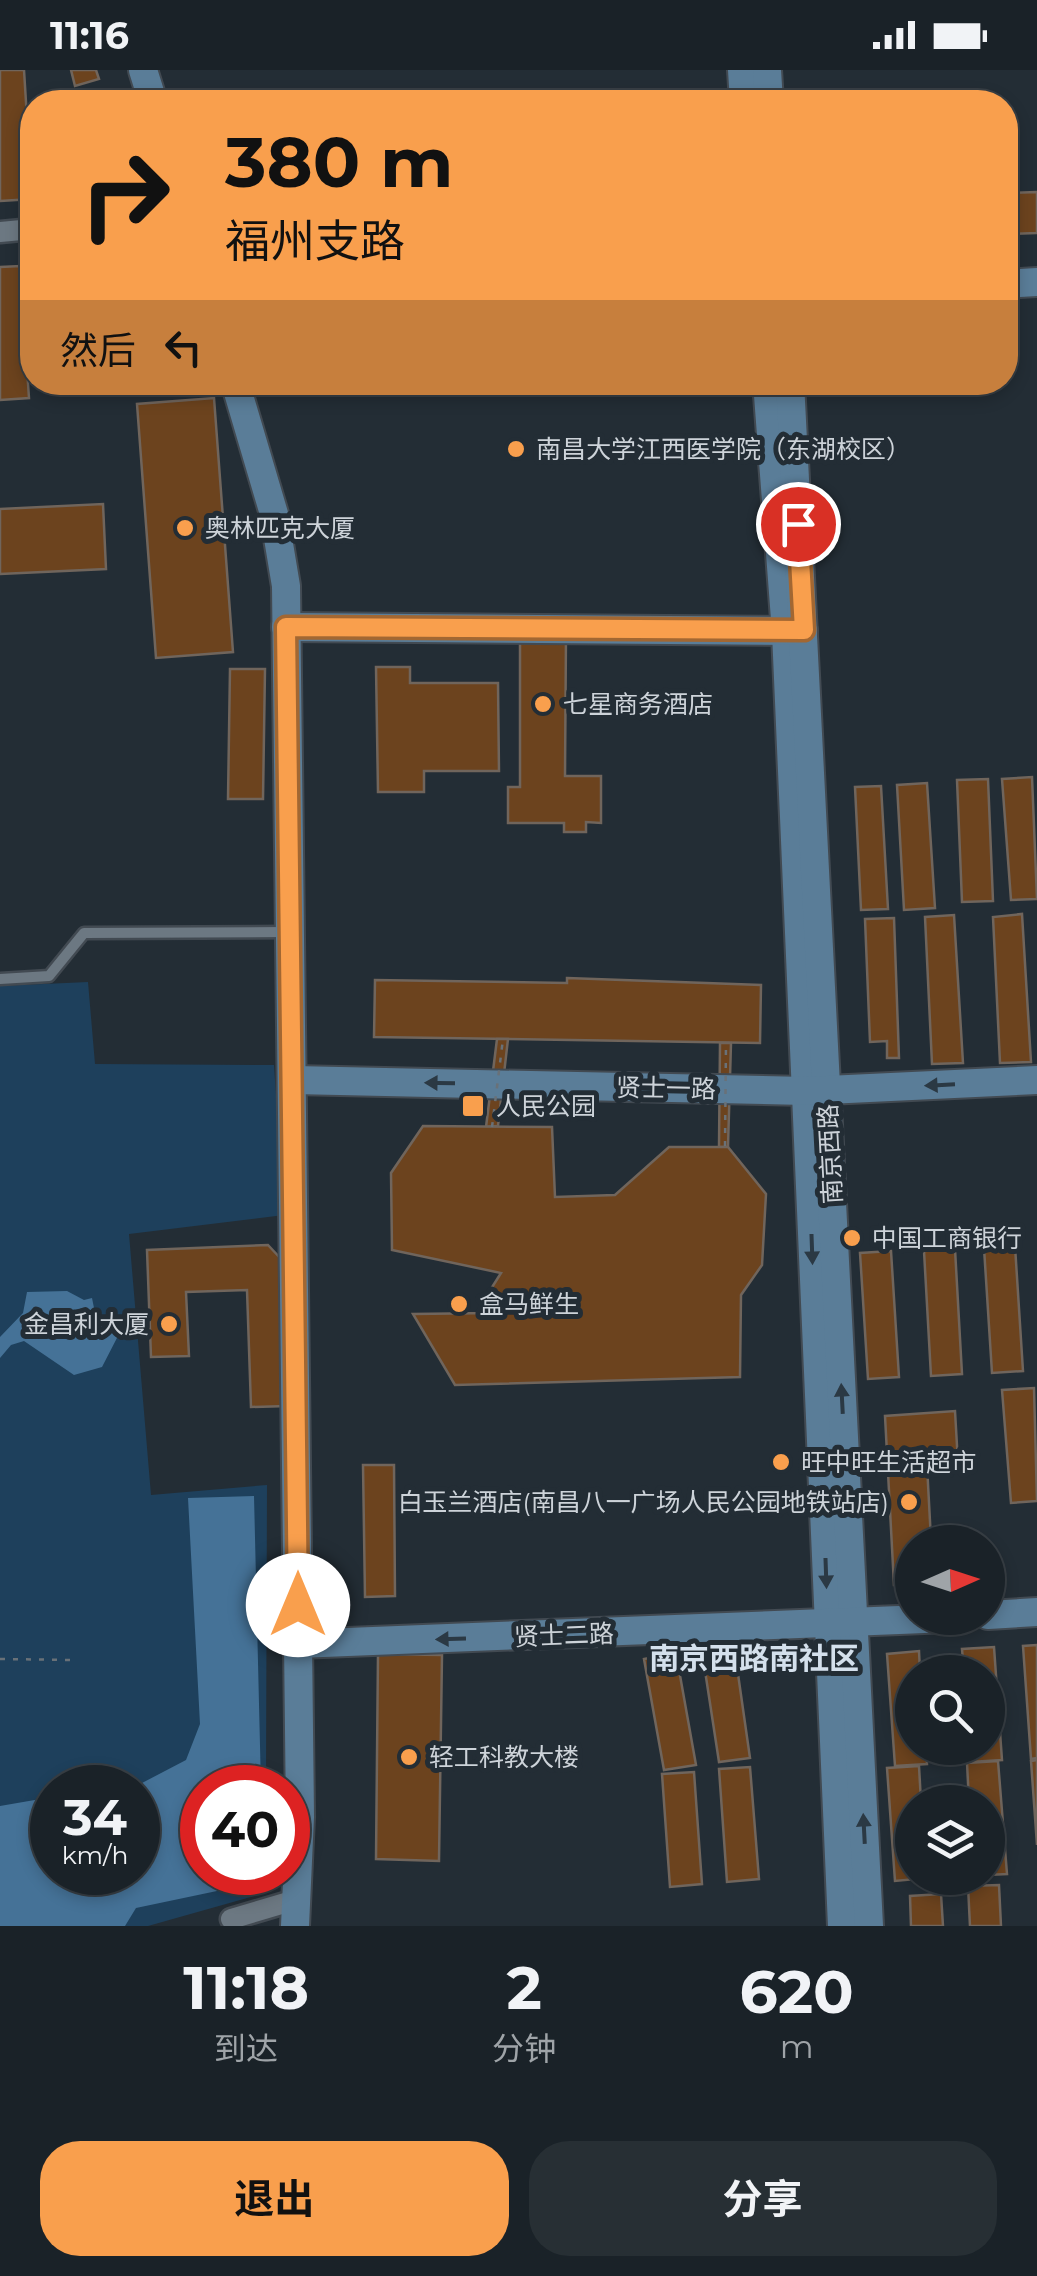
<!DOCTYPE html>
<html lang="zh">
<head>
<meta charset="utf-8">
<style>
	body { margin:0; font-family:Montserrat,"Noto Sans SC",sans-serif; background:#272f34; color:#f1f3f6; height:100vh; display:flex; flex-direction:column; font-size:38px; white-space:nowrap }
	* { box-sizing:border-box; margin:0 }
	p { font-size:32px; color:#9fa4a8 }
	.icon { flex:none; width:55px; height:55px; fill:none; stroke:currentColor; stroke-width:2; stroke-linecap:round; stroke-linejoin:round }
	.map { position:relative; height:1856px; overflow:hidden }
	.panel { display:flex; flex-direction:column; background:#1a2228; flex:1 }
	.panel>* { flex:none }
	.guide { position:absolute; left:20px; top:20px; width:998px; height:305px; border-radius:40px; box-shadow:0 5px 15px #0003,0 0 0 2px #383f45; background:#f99f4d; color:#111; overflow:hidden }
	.needle { width:65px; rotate:87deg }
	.tools { position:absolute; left:895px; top:1455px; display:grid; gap:20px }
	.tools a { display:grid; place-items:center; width:110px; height:110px; border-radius:50%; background:#1a2228; box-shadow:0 5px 15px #0003,0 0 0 2px #383f45; font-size:50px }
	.speed { position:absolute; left:30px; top:1695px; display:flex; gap:20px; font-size:50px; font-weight:700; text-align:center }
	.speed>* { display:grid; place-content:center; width:130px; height:130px; border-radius:50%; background:#1a2228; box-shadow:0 5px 15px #0003,0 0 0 2px #383f45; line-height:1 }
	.speed small { font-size:25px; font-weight:400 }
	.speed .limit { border:15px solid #d22; background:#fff; color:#111 }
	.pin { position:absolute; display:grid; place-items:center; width:85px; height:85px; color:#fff; margin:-42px; border:5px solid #fff; border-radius:50%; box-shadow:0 2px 10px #0007 }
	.me { position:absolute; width:110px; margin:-55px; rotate:0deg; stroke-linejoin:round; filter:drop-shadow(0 0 8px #0008) }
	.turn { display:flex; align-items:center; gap:35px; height:210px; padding:0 40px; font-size:45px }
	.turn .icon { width:130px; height:130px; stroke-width:2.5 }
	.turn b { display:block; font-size:70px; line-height:85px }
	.then { display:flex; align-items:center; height:95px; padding:0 40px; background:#0003; gap:20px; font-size:38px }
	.eta { display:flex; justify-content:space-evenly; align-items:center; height:170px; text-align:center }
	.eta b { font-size:60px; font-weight:700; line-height:70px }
	.action { display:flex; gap:20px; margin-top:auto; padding:20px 40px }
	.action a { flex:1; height:115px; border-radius:40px; background:#f99f4d; color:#111; font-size:40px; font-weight:700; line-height:115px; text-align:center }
	.action a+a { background:#272f34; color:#f1f3f6 }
	.status { display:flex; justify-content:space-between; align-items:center; height:70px; padding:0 50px; background:#1a2228; direction:ltr }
	.status svg { height:28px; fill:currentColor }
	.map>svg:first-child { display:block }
</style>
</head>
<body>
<div class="status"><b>11:16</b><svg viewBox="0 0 49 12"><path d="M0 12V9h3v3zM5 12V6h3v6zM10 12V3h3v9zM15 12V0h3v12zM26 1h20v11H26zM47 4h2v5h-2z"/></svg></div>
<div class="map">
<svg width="1037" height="1856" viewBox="0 0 1037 1856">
	<rect width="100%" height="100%" fill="#232d35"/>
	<path fill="#1e405c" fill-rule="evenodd" d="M88,912L95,994L274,995L284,1145L129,1164L151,1425L267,1415L266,1717L202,1718V1802L265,1803V1823L148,1856H0V916ZM52,1718H138V1802H52Z"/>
	<g fill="#457297">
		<polygon points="67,1221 84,1230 92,1228 94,1238 119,1264 102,1297 74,1305 24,1271 11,1275 0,1288 0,1267 23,1243 27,1222"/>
		<polygon points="254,1426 261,1717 202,1718 202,1802 256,1803 255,1813 136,1838 125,1856 0,1856 0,1736 52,1727 52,1802 138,1802 138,1718 114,1717 142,1713 186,1690 200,1654 188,1428"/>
	</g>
	<g fill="#6c431e" stroke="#70655c" stroke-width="2.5">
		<polygon points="0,0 24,0 32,129 0,131"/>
		<polygon points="71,0 96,0 99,9 75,16"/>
		<polygon points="96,23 99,32 68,32"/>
		<polygon points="1037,122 1037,163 1005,164 1005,123"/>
		<polygon points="20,196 29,328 0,330 0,197"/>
		<polygon points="214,328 233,582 156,588 137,334"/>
		<polygon points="103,434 106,499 0,504 0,439"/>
		<polygon points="520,563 566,563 565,706 601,706 601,753 586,752 586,762 564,762 564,753 508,753 508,717 520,717"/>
		<polygon points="376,597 410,597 410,613 498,613 499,701 424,701 424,722 378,722"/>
		<polygon points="230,599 265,599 263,729 228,729"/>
		<polygon points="1032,707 1037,829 1011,830 1002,709"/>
		<polygon points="988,709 993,831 962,832 957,710"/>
		<polygon points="927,713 935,838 904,840 897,715"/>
		<polygon points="881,716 888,839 861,840 855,717"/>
		<polygon points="1022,844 1031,992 1000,993 993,847"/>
		<polygon points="954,845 963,993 932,994 925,847"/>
		<polygon points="894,848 899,988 887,988 887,971 870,972 865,849"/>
		<polygon points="567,908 761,915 760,973 374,967 375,910 567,913"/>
		<polygon points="497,969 508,969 498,1056 486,1057"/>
		<polygon points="720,973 731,973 728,1077 719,1077"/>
		<polygon points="423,1056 552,1057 555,1127 615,1125 669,1077 728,1077 766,1124 762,1195 741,1225 740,1307 455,1315 413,1244 492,1243 489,1222 501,1203 392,1180 391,1103"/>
		<polygon points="268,1175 282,1190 287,1336 251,1337 247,1220 186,1222 189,1286 151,1287 147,1180"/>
		<polygon points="1015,1176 1023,1301 992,1303 984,1178"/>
		<polygon points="955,1179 962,1304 931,1306 924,1181"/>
		<polygon points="891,1181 899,1307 868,1309 860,1183"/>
		<polygon points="1034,1318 1037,1431 1011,1433 1002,1320"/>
		<polygon points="955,1341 958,1393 927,1395 931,1470 965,1468 966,1472 912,1472 912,1514 894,1515 885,1346"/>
		<polygon points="363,1395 394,1395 395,1526 365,1527"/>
		<polygon points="1037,1575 1037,1688 1031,1689 1023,1576"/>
		<polygon points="734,1576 750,1688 719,1692 702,1581"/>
		<polygon points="994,1577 1002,1690 970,1692 969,1678 988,1678 988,1602 964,1602 962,1579"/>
		<polygon points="919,1581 920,1602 912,1602 912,1678 926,1678 927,1694 895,1696 887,1584"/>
		<polygon points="676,1583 696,1695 664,1700 644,1589"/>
		<polygon points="378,1584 442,1585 439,1791 376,1789"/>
		<polygon points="1037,1690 1037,1775 1031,1691"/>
		<polygon points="998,1691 1007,1804 988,1805 988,1732 969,1732 967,1693"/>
		<polygon points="919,1696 921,1732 912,1732 912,1808 927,1808 895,1811 887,1698"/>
		<polygon points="750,1697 759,1809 727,1812 719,1699"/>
		<polygon points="694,1702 702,1814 670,1817 662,1704"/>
		<polygon points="999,1815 1001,1856 970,1856 968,1816"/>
		<polygon points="941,1824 943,1856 911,1856 910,1826"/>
	</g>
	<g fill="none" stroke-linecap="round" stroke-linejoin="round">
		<defs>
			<polyline id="lane" points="0,909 49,906 84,863 286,862"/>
			<g id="street">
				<polyline points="0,162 32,159"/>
				<polyline points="231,1849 295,1830"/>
			</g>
			<g id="secondary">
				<polyline points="143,0 153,32"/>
				<polyline points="742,0 744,32"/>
				<polyline points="767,0 769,32"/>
				<polyline points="1005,214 1037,212"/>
				<polyline points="235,312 274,444 286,516 300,1747 295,1856"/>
				<polyline points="767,312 786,562 842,1856"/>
				<polyline points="790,312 869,1856"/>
				<polyline points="286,557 803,561"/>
				<polyline points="294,1010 806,1021 1037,1010"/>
				<polyline points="988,1545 1037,1542"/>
				<polyline points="298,1574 949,1548"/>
			</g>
		</defs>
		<use href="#lane" stroke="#424a52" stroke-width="15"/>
		<use href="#street" stroke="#424a52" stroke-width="25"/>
		<use href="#secondary" stroke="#424a52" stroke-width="32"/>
		<polyline stroke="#697178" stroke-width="2.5" stroke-dasharray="5 8" stroke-linecap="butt" points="0,1589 73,1590"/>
		<use href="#lane" stroke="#6c7882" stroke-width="10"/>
		<use href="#street" stroke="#6c7882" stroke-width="20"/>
		<use href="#secondary" stroke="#5a7d98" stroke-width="28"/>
		<g stroke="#697178" stroke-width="2.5" stroke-dasharray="5 8" stroke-linecap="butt">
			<polyline points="492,1057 503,969"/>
			<polyline points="725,1076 726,973"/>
		</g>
	</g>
	<defs><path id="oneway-solid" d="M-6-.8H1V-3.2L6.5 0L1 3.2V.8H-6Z" transform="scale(2.5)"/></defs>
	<g fill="#2b3944">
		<use href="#oneway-solid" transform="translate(440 1013) rotate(-179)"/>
		<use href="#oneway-solid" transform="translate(940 1015) rotate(177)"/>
		<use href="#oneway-solid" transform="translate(812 1179) rotate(88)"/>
		<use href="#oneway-solid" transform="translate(842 1329) rotate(-93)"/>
		<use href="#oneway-solid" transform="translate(826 1503) rotate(88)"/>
		<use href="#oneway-solid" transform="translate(451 1569) rotate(178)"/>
		<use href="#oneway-solid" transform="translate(864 1759) rotate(-93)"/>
	</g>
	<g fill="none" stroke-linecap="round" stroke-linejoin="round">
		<defs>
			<polyline id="route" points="298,1535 286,557 804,560 798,454"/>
		</defs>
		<use href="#route" stroke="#a26732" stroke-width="25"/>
		<use href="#route" stroke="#f99f4d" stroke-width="18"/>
	</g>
	<g fill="#f99f4d" stroke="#232d35" stroke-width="4">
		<circle cx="516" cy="379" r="10"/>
		<circle cx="185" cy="458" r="10"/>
		<circle cx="543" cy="634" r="10"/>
		<rect x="461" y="1024" width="24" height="24" rx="5"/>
		<circle cx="852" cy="1168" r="10"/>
		<circle cx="459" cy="1234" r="10"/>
		<circle cx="169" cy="1254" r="10"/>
		<circle cx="781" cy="1392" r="10"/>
		<circle cx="909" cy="1432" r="10"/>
		<circle cx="409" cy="1687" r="10"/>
	</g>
	<g text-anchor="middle" stroke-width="10" stroke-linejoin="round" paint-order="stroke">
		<g font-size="25" fill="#cdd3d9" stroke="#232d35" text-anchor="start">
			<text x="536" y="388">南昌大学江西医学院（东湖校区）</text>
			<text x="205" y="467">奥林匹克大厦</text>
			<text x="563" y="643">七星商务酒店</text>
			<text x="496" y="1045">人民公园</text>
			<text x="872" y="1177">中国工商银行</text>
			<text x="479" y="1243">盒马鲜生</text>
			<text x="149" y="1263" text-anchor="end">金昌利大厦</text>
			<text x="801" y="1401">旺中旺生活超市</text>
			<text x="889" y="1441" text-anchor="end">白玉兰酒店(南昌八一广场人民公园地铁站店)</text>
			<text x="429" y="1696">轻工科教大楼</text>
		</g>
		<g font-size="25" fill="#cdd3d9" stroke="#232d35">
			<text transform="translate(666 1018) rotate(1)" y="9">贤士一路</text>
			<text transform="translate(830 1084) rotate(-93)" y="9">南京西路</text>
			<text transform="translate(564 1565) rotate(-2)" y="9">贤士二路</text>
		</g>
		<g font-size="30" font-weight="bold" fill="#d4e0ec" stroke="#232d35">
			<text x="754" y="1599">南京西路南社区</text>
		</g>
	</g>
</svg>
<div class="tools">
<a><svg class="needle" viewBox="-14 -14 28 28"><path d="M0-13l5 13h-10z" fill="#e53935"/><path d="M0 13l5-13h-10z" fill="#9fa4a8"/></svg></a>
<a><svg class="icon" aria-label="search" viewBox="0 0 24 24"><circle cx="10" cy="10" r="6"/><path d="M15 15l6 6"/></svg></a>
<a><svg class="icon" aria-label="layers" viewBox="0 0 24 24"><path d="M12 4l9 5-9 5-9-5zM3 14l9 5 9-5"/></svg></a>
</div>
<div class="speed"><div>34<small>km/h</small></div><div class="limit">40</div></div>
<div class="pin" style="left:798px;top:454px;background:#d93025"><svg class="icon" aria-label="arrive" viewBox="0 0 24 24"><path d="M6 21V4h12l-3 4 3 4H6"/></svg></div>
<svg class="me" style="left:298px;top:1535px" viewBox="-20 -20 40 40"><circle r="19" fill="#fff"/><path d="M0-13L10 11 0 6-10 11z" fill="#f99f4d"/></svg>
<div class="guide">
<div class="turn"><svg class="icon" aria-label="right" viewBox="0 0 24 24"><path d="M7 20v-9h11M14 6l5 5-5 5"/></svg><div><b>380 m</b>福州支路</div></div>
<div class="then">然后<svg class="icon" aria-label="left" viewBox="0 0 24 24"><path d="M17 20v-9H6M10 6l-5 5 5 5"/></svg></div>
</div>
</div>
<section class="panel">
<div class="eta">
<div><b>11:18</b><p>到达</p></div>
<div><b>2</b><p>分钟</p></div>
<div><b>620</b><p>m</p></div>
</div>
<div class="action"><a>退出</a><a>分享</a></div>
</section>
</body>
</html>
